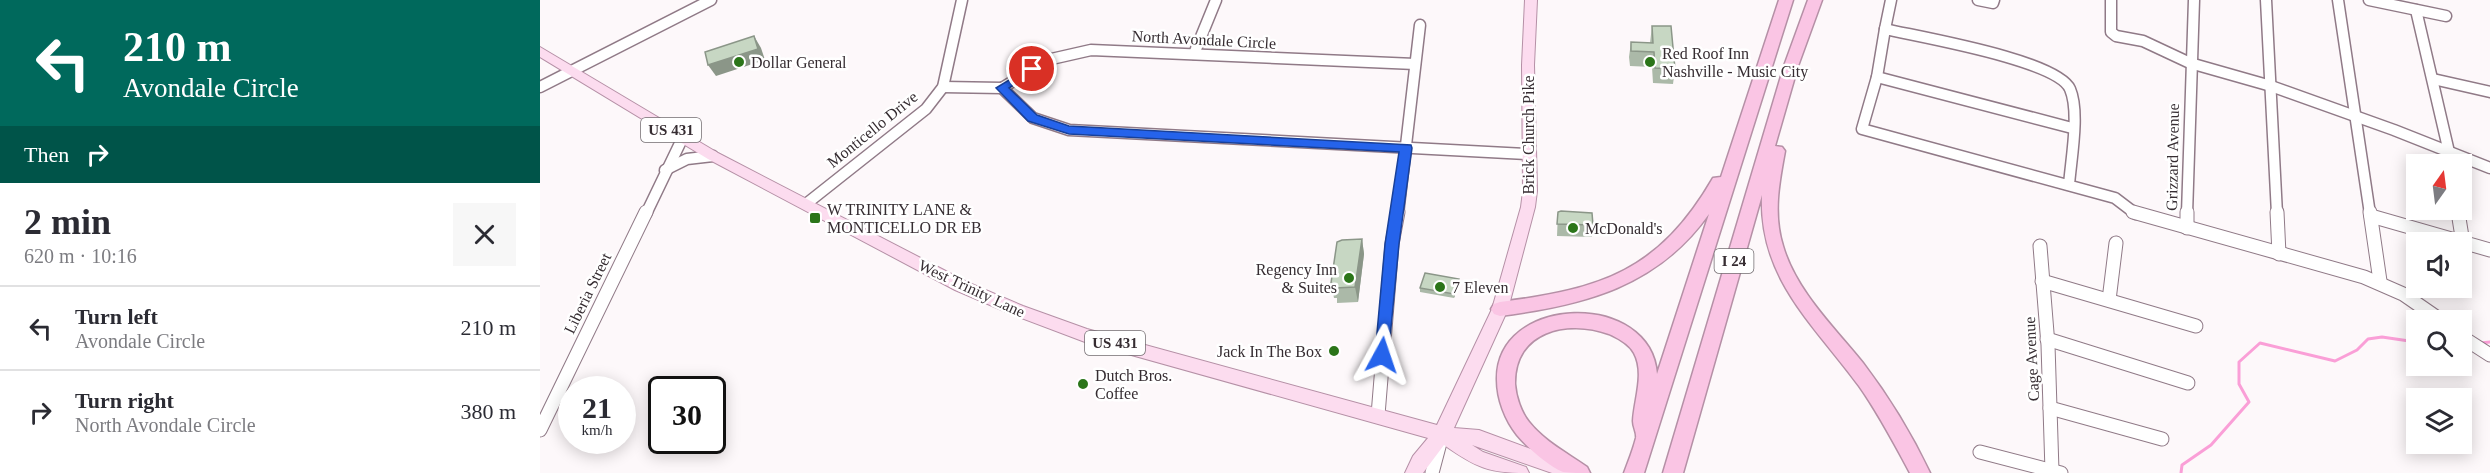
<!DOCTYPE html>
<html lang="en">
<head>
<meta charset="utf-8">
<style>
	body { margin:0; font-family:Georgia,serif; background:#f7f7f7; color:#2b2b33; height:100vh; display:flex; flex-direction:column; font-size:22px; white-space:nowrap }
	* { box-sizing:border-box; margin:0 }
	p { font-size:20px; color:#7c7c81 }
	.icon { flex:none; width:33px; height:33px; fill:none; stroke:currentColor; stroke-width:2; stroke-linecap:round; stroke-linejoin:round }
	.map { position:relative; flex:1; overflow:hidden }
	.sheet { display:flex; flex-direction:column; background:#fff; width:540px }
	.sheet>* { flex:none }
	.hud { background:#00695c; color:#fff; overflow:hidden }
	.needle { width:39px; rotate:14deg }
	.fabs { position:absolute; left:1866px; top:154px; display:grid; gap:12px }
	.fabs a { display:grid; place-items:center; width:66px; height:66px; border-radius:0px; background:#fff; box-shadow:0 3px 15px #0003; font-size:30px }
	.speed { position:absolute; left:18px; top:376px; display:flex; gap:12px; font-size:30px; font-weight:700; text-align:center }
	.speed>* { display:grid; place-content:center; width:78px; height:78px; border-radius:50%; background:#fff; box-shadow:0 3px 15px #0003; line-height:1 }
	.speed small { font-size:15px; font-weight:400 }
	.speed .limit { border:3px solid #111; border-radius:9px; background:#fff; color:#111 }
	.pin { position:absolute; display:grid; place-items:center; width:51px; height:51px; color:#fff; margin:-26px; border:3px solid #fff; border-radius:50%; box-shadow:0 2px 6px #0007 }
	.me { position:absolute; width:66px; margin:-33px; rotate:5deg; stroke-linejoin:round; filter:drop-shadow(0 0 4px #0008) }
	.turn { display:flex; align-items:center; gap:21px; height:126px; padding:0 24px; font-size:27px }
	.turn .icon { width:78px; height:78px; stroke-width:2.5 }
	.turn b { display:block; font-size:42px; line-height:51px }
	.then { display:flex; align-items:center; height:57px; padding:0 24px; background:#0003; gap:12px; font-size:22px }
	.round { display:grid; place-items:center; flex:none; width:63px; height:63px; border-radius:0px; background:#f7f7f7 }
	.summary { display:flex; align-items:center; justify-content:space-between; height:102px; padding:0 24px }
	h1 { font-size:36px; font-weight:800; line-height:45px }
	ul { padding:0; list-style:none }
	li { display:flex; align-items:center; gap:18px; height:84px; padding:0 24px; border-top:2px solid #e1e1e2 }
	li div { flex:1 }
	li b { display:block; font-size:22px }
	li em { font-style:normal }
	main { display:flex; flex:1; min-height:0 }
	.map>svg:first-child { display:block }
</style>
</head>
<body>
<main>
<section class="sheet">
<div class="hud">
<div class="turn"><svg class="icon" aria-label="left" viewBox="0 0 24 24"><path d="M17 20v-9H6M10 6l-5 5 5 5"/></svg><div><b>210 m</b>Avondale Circle</div></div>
<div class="then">Then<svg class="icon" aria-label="right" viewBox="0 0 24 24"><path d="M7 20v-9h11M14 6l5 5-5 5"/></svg></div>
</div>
<div class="summary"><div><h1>2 min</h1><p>620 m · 10:16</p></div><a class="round"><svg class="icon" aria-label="close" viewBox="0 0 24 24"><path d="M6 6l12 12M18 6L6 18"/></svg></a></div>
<ul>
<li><svg class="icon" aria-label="left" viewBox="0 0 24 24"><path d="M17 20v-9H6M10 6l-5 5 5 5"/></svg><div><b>Turn left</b><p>Avondale Circle</p></div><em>210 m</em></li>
<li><svg class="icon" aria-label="right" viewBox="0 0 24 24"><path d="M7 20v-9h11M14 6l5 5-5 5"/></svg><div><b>Turn right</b><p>North Avondale Circle</p></div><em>380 m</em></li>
</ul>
</section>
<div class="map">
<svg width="1950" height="473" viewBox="0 0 1950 473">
	<rect width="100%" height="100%" fill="#fdf8fa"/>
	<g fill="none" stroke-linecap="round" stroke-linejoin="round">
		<g stroke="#fa9fd7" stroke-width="3">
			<polyline points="1940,343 1950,342"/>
			<polyline points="1641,473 1642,465 1671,445 1709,402 1699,384 1699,362 1720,343 1795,361 1817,350 1828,339 1842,337 1876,342"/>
		</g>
		<defs>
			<g id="minor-far1">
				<polyline points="1438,0 1453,3 1454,0"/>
				<polyline points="1571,0 1571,32 1576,36 1603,41 1650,63 1731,86 1854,130 1950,168"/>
				<polyline points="1726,0 1737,214"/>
				<polyline points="1798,0 1830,214"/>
				<polyline points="1829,0 1906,16"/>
				<polyline points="1876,10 1912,165"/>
				<polyline points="1345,29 1351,0"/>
				<polyline points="654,54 676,0"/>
				<polyline points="1337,77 1532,128"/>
				<polyline points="1893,79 1950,92"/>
				<polyline points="0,87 171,0"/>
				<polyline points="403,87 462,88"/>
				<polyline points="462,88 493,118 529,130 988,154"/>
				<polyline points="462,88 507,60 551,50 875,64"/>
				<polyline points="125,170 147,159 173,156"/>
				<path d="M1529,185C1531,159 1540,112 1530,89C1517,60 1379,37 1345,29L1337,77L1322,129L1575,198L1596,214"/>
				<polyline points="266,204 386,109 403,87 422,0"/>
				<polyline points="1918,210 1919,214"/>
				<polyline points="106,214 143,137"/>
				<polyline points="858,214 880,25"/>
				<polyline points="1647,214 1654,0"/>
			</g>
			<g id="minor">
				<polyline points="1593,212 1824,277 1863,294 1902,321"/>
				<polyline points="1737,212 1739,254"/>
				<polyline points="1830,212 1840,281"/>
				<polyline points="1918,212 1923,243"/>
				<polyline points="1831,216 1950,250"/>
				<polyline points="1647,228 1647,212"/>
				<polyline points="1500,246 1508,345 1512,471"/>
				<polyline points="1502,281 1656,326"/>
				<polyline points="1569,300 1576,243"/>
				<polyline points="1922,337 1950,355"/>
				<polyline points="1507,339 1648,383"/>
				<polyline points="1510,408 1622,439"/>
				<polyline points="838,415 852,244 858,212"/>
				<polyline points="0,430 106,212"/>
				<polyline points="1440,452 1521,473"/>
				<polyline points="892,473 901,439"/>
			</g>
			<path id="major" d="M985,0H997L994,65L997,191L995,207L968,309L914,428L939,430L1040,467L1043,473H1012L932,445L943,452L986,467L989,473C948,473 937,468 904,445L883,473H865L873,456L888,438L545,342L471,314L415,290L168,159L0,57V47L178,153L427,282L483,306L547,329L897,425L952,309L981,207L983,191L982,65Z"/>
			<g id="highway">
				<path d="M1239,0H1253L1104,473H1084C1088,462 1093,450 1096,438C1097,433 1093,427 1093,421C1094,400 1105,373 1094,353C1089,344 1078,338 1069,334C1027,319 974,331 975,384C976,397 981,412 989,422C1004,441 1027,453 1047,467L1050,473C1042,473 1030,473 1023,472C1007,465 988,448 977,435C965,420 957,399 957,380C955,294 1111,290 1117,374L1169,214C1117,287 1044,305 960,316L954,314L951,309L954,304L960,302C1062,289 1119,271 1173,178L1181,177Z"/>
				<path d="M1268,0H1282L1258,66L1235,146L1242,147L1245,151C1239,183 1233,214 1243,246C1256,291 1295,328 1323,363C1349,397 1372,435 1390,473H1370C1354,443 1338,413 1319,386C1273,323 1219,279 1222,195L1143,473H1123L1244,66Z"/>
			</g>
		</defs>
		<use href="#minor-far1" stroke="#907a87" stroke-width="13"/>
		<use href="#minor" stroke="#907a87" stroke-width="15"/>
		<use href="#major" stroke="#b590a6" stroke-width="2"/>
		<use href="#highway" stroke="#b590a6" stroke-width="3"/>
		<use href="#minor-far1" stroke="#fff" stroke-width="10"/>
		<use href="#minor" stroke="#fff" stroke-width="13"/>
		<use href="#major" fill="#fcdcef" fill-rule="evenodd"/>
		<use href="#highway" fill="#fac5e4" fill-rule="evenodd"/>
	</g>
	<g fill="#abb9a8">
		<polygon points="1112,26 1135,69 1133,84 1113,83 1112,67 1090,66 1089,57 1091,42 1110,43"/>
		<polygon points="1018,212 1053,225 1052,237 1017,236"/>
		<polygon points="822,239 824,254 818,302 797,303 797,298 794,298 791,283"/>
		<polygon points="919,279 919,282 914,298 880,292 880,288"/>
	</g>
	<g fill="#8b9688">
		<polygon points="214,36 221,48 225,60 176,76 168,65"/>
		<polygon points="822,239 824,254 818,302 815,287"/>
		<polygon points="919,279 919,282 914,298 914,294"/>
	</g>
	<g fill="#c7d7c3" stroke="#8b9688" stroke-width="1.5">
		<polygon points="1112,26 1131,26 1135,69 1115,68 1114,52 1091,51 1091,42 1113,43"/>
		<polygon points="214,36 218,49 168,65 165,52"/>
		<polygon points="1021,211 1052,213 1053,225 1017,224 1018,212"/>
		<polygon points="822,239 815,287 795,288 795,284 791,283 797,242 802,240"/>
		<polygon points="885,273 919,279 914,294 880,288"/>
	</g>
	<polygon fill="#2563eb" stroke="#184099" stroke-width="1.5" points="492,66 498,69 496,72 469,88 497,115 529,126 871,145 872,148 859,244 848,359 837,359 835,355 845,244 859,152 529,134 488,121 456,88"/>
	<g fill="#2b7519" stroke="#fff" stroke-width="2">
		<circle cx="199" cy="62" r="6"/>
		<circle cx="1110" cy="62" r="6"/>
		<rect x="269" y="212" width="12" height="12" rx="3"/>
		<circle cx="1033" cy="228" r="6"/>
		<circle cx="809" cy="278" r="6"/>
		<circle cx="900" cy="287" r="6"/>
		<circle cx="794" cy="351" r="6"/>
		<circle cx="543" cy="384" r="6"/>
	</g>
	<g text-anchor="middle" stroke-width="5" stroke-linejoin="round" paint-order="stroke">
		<g fill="#fff" stroke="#726c70" stroke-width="1.5">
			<rect x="101" y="118" width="60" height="24" rx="4.5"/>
			<rect x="1174.5" y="249" width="39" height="24" rx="4.5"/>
			<rect x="545" y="331" width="60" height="24" rx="4.5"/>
		</g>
		<g font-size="15" font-weight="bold" fill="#362d32">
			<text x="131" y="135">US 431</text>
			<text x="1194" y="266">I 24</text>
			<text x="575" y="348">US 431</text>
		</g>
		<g font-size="16" fill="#362d32" stroke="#fff">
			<text transform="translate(664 39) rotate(3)" y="6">North Avondale Circle</text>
			<text transform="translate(332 129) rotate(-39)" y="6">Monticello Drive</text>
			<text transform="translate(988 135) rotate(-90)" y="6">Brick Church Pike</text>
			<text transform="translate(1632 157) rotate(-89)" y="6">Grizzard Avenue</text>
			<text transform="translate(432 288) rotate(25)" y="6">West Trinity Lane</text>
			<text transform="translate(47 293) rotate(-64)" y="6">Liberia Street</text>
			<text transform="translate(1491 359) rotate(-93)" y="6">Cage Avenue</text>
		</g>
		<g font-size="16" fill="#362d32" stroke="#fff" text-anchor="start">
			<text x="1122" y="59">Red Roof Inn<tspan x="1122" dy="18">Nashville - Music City</tspan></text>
			<text x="211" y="68">Dollar General</text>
			<text x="287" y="215">W TRINITY LANE &amp;<tspan x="287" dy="18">MONTICELLO DR EB</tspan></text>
			<text x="1045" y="234">McDonald's</text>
			<text x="797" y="275" text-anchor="end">Regency Inn<tspan x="797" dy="18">&amp; Suites</tspan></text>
			<text x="912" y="293">7 Eleven</text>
			<text x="782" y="357" text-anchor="end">Jack In The Box</text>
			<text x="555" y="381">Dutch Bros.<tspan x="555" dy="18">Coffee</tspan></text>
		</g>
	</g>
</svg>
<div class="fabs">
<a><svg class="needle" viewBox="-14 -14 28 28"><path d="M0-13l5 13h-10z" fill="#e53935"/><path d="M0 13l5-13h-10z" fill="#7c7c81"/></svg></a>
<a><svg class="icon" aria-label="sound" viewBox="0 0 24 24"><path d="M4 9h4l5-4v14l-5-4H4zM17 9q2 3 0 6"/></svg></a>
<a><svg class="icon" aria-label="search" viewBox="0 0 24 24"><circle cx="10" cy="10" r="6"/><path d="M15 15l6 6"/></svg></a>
<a><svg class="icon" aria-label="layers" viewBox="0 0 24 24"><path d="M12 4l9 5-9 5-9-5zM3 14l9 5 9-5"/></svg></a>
</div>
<div class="speed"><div>21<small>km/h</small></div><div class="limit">30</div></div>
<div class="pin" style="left:492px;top:69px;background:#d93025"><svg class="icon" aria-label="arrive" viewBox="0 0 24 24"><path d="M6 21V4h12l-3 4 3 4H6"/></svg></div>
<svg class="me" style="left:842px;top:355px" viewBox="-20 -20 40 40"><path d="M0-17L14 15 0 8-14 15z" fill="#2563eb" stroke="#fff" stroke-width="4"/></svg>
</div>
</main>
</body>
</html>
